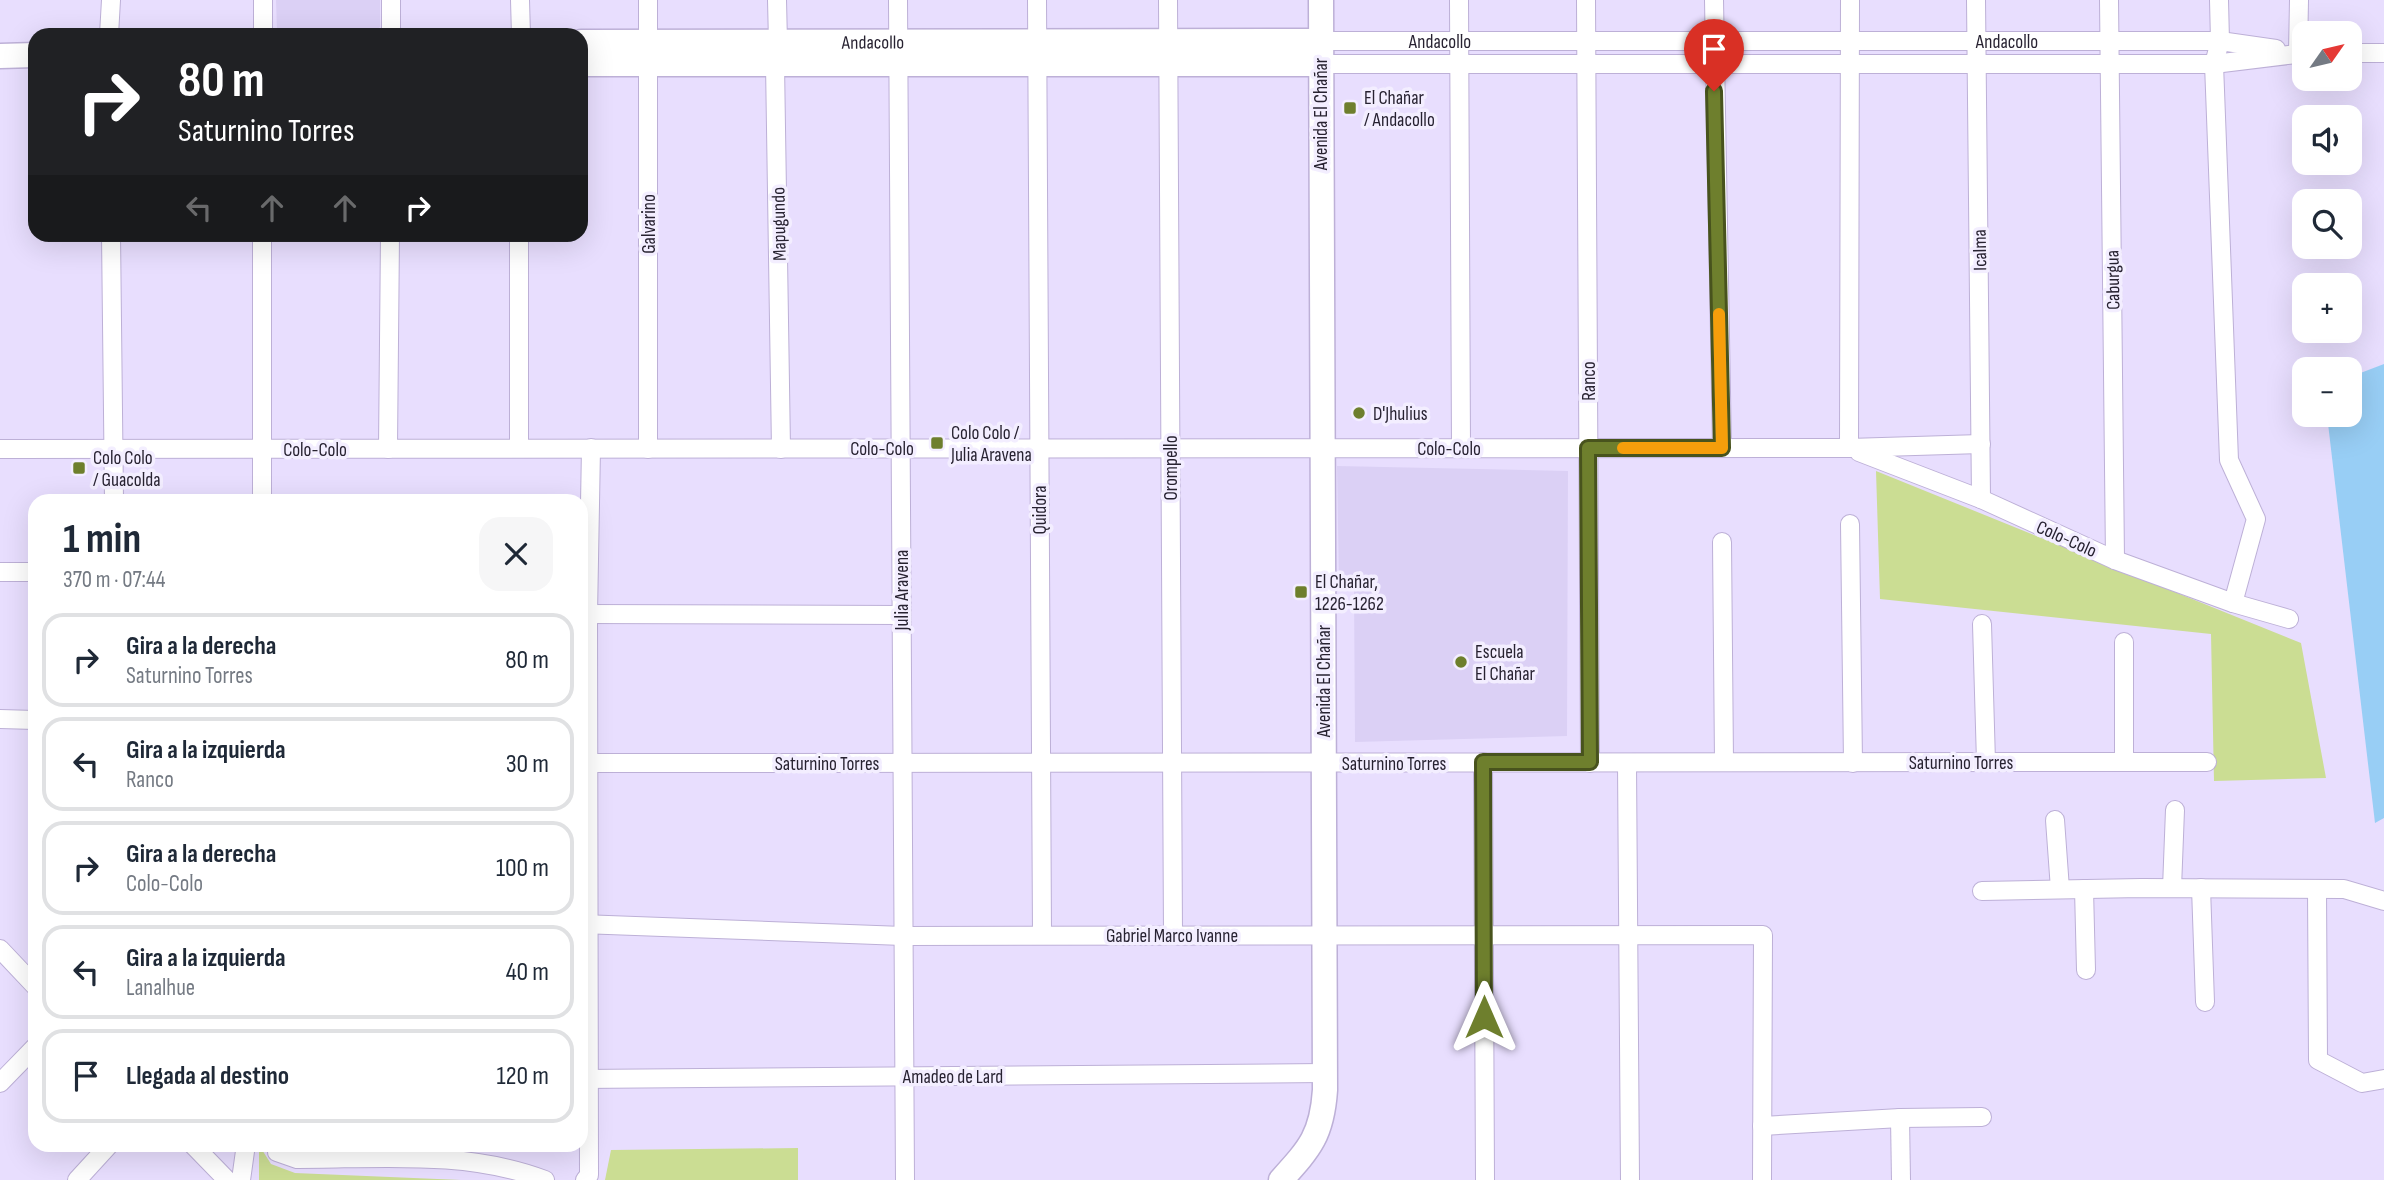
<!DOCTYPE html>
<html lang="es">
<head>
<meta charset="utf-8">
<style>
	body { margin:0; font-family:"Sofia Sans Condensed",sans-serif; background:#f6f6f7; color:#1f2937; height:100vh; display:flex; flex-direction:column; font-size:26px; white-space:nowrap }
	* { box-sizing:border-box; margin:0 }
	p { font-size:23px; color:#747a83 }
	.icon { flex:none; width:38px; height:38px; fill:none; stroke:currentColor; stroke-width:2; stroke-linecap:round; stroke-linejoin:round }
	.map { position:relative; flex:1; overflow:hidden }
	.drawer { position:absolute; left:28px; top:494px; width:560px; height:658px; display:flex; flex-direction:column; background:#fff; border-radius:21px; box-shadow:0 7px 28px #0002 }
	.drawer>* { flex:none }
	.hud { position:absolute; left:28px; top:28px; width:560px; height:214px; border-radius:21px; box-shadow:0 7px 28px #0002; background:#202124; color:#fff; overflow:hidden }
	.needle { width:46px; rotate:56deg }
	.controls { position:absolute; left:2292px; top:21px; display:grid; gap:14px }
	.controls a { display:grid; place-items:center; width:70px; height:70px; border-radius:14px; background:#fff; box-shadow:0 7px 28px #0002; font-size:35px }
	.pin { position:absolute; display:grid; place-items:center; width:60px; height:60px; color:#fff; margin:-72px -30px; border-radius:50% 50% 50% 0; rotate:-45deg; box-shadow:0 0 7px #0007 }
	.pin .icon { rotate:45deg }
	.me { position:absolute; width:77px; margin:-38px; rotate:0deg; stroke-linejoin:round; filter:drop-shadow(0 0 5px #0008) }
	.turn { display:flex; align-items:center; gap:24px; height:147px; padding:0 35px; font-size:32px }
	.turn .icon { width:91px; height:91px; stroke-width:2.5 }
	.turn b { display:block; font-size:49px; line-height:60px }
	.lanes { display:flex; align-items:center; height:66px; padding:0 35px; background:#0003; justify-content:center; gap:35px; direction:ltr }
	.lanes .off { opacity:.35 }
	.round { display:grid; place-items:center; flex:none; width:74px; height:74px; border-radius:21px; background:#f6f6f7 }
	.head { display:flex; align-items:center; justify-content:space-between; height:119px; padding:0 35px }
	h1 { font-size:42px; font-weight:700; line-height:52px }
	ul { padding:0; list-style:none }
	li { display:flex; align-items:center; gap:21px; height:94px; margin:0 14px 10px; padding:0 21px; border:4px solid #e0e1e3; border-radius:21px }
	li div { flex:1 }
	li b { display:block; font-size:26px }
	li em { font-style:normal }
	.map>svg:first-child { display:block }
</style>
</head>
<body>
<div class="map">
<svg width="2384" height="1180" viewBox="0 0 2384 1180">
	<rect width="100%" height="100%" fill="#e8defe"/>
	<g fill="#dbd0f5">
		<polygon points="276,0 380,0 380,27 372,34 281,35 277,31"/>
		<polygon points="1337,466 1568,471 1567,736 1355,742 1354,588 1339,583"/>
	</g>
	<g fill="#cbdd93">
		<polygon points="1876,471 2301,643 2326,778 2214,781 2211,634 1880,599"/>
		<polygon points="259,1145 271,1164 295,1173 461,1180 259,1180"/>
		<polygon points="798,1148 798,1180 605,1180 611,1150"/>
	</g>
	<polygon fill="#98cef5" points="2384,364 2384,818 2375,823 2327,415 2350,415 2350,377"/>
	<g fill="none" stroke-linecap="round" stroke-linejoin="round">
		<defs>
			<g id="street">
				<polyline points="520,0 521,35"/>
				<polyline points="648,0 648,449"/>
				<polyline points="777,0 778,42 775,64 781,449"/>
				<polyline points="898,0 905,1180"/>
				<polyline points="1037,0 1042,935"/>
				<polyline points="1168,0 1173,935"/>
				<polyline points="1459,0 1461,448"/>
				<polyline points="1586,0 1590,763"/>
				<polyline points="1714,0 1722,448"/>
				<polyline points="1976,0 1981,499"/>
				<polyline points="2109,0 2115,560"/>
				<polyline points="2219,0 2220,41 2214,64 2229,460 2256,519 2233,603"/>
				<polyline points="109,35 111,0"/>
				<polyline points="263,35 263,0"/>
				<polyline points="391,35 391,0"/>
				<path id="s1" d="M1321,41H2220L2276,49"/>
				<polyline points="2298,53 2299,0"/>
				<polyline points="2350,53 2384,53"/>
				<polyline points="1320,64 2214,64 2305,53"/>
				<polyline points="111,234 114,500"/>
				<polyline points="519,448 519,234"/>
				<polyline points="1849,448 1850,0"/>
				<polyline points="0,449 1849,448 1981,444"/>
				<polyline points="388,449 390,234"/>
				<polyline points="1859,452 1981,499 2115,560 2233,603 2289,619"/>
				<polyline points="262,500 262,234"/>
				<polyline points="1850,524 1853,763"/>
				<polyline points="1722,542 1724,762"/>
				<polyline points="0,572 35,572"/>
				<polyline points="581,614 901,615"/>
				<polyline points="1982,624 1986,762"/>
				<polyline points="2124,642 2124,762"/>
				<polyline points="0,719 35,720"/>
				<polyline points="1483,762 1485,1180"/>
				<polyline points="581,763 2207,762"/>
				<polyline points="1627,763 1630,1180"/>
				<polyline points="2055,820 2060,889"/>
				<polyline points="2172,888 2175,810"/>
				<polyline points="2201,888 2205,1002"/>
				<polyline points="2084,889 2086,970"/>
				<polyline points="2317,889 2318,1060 2362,1083 2384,1079"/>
				<polyline points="1982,891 2141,888 2344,889 2384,901"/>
				<polyline points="581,924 903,936 1763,935 1762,1180"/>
				<polyline points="0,949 35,986"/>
				<polyline points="581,1079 1325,1073"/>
				<polyline points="0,1083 35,1047"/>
				<polyline points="1900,1118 1901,1180"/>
				<polyline points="1762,1126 1900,1118 1982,1117"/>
				<polyline points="192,1144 227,1180"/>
				<path d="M277,1144V1152L297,1159C380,1159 467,1150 545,1180"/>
				<polyline points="77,1180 110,1144"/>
				<polyline points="241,1180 246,1144"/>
				<polyline points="585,1180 589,1175 588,615 591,448"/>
			</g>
			<g id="secondary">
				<path id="s2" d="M581,42L1321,41"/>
				<polyline points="0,56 35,55"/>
				<polyline points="581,64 1320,64"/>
				<path d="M1281,1180C1310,1148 1322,1135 1325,1090L1321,0"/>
			</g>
		</defs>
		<use href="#street" stroke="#bdb0d7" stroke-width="20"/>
		<use href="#secondary" stroke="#bdb0d7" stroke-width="27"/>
		<use href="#street" stroke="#fff" stroke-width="18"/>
		<use href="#secondary" stroke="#fff" stroke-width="24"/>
	</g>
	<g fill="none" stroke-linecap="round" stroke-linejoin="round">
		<defs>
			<polyline id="route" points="1484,1017 1483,762 1590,762 1588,448 1722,448 1714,91"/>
		</defs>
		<use href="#route" stroke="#48531d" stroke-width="18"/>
		<use href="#route" stroke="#6e7f2d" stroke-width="12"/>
		<polyline stroke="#f59e0b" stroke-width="12" points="1623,448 1722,448 1719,314"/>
	</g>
	<g fill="#6e7f2d" stroke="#f3eeff" stroke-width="2.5">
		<rect x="1343" y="101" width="14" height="14" rx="3.5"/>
		<circle cx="1359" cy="413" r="7"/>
		<rect x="930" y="436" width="14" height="14" rx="3.5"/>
		<rect x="72" y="461" width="14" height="14" rx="3.5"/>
		<rect x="1294" y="585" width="14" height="14" rx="3.5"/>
		<circle cx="1461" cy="662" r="7"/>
	</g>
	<g text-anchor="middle" stroke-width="7" stroke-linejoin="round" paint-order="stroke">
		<g font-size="19" fill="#272231" stroke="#f3eeff">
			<text dy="7" stroke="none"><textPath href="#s1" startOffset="119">Andacollo</textPath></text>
			<text dy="7" stroke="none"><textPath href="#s1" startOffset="686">Andacollo</textPath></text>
			<text dy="7" stroke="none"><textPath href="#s2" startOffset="292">Andacollo</textPath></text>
			<text transform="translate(1320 114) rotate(-90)" y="7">Avenida El Chañar</text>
			<text transform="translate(648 224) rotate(-90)" y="7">Galvarino</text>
			<text transform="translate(778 224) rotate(-91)" y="7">Mapugundo</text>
			<text transform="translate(1979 250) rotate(-91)" y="7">Icalma</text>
			<text transform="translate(2112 280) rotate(-91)" y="7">Caburgua</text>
			<text transform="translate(1588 381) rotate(-90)" y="7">Ranco</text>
			<text x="882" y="455">Colo-Colo</text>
			<text x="1449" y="455">Colo-Colo</text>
			<text x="315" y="456">Colo-Colo</text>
			<text transform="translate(1170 468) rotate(-90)" y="7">Orompello</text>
			<text transform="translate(1039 510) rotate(-90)" y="7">Quidora</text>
			<text transform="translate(2067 538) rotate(24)" y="7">Colo-Colo</text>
			<text transform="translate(901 590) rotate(-90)" y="7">Julia Aravena</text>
			<text transform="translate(1323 681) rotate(-90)" y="7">Avenida El Chañar</text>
			<text x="1961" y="769">Saturnino Torres</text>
			<text x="827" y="770">Saturnino Torres</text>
			<text x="1394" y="770">Saturnino Torres</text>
			<text x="1172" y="942">Gabriel Marco Ivanne</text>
			<text x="953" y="1083">Amadeo de Lard</text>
		</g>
		<g font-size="19" fill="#272231" stroke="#f3eeff" text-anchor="start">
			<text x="1364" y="104">El Chañar<tspan x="1364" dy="22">/ Andacollo</tspan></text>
			<text x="1373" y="420">D'Jhulius</text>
			<text x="951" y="439">Colo Colo /<tspan x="951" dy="22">Julia Aravena</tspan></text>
			<text x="93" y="464">Colo Colo<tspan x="93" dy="22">/ Guacolda</tspan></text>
			<text x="1315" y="588">El Chañar,<tspan x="1315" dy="22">1226-1262</tspan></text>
			<text x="1475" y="658">Escuela<tspan x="1475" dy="22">El Chañar</tspan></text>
		</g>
	</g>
</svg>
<div class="controls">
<a><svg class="needle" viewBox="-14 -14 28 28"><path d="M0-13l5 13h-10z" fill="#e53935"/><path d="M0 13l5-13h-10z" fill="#747a83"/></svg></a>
<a><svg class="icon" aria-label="sound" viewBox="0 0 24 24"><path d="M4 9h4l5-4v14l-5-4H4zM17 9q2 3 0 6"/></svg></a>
<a><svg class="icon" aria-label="search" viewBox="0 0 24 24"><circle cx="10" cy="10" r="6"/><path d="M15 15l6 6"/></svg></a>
<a>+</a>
<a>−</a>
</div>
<div class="pin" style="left:1714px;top:91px;background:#d93025"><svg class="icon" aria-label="arrive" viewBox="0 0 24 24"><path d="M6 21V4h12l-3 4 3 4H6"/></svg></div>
<svg class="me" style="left:1484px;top:1017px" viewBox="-20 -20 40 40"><path d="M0-17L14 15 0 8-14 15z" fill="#6e7f2d" stroke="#fff" stroke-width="4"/></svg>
<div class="hud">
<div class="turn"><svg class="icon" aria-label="right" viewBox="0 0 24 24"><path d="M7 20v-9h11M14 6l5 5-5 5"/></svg><div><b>80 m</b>Saturnino Torres</div></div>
<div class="lanes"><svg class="icon off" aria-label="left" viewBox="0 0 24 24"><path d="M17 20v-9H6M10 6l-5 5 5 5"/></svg><svg class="icon off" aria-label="ahead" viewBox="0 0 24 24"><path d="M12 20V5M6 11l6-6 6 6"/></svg><svg class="icon off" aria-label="ahead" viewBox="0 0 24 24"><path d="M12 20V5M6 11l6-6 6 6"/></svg><svg class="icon" aria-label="right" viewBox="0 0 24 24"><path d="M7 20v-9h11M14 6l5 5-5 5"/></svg></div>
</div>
<section class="drawer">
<div class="head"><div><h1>1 min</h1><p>370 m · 07:44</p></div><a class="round"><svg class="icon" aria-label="close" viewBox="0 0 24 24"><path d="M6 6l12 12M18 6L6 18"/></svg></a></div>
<ul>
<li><svg class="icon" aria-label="right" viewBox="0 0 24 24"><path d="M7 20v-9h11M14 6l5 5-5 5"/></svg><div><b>Gira a la derecha</b><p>Saturnino Torres</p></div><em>80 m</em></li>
<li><svg class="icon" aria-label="left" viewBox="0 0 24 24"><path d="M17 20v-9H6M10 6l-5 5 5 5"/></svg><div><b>Gira a la izquierda</b><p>Ranco</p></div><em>30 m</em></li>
<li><svg class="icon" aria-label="right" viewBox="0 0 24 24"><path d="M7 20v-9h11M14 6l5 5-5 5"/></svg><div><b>Gira a la derecha</b><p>Colo-Colo</p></div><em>100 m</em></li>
<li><svg class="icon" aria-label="left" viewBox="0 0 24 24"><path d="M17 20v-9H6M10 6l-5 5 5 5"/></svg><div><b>Gira a la izquierda</b><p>Lanalhue</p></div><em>40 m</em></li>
<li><svg class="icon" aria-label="arrive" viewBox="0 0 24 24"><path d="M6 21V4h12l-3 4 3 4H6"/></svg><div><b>Llegada al destino</b></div><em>120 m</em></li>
</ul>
</section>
</div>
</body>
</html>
